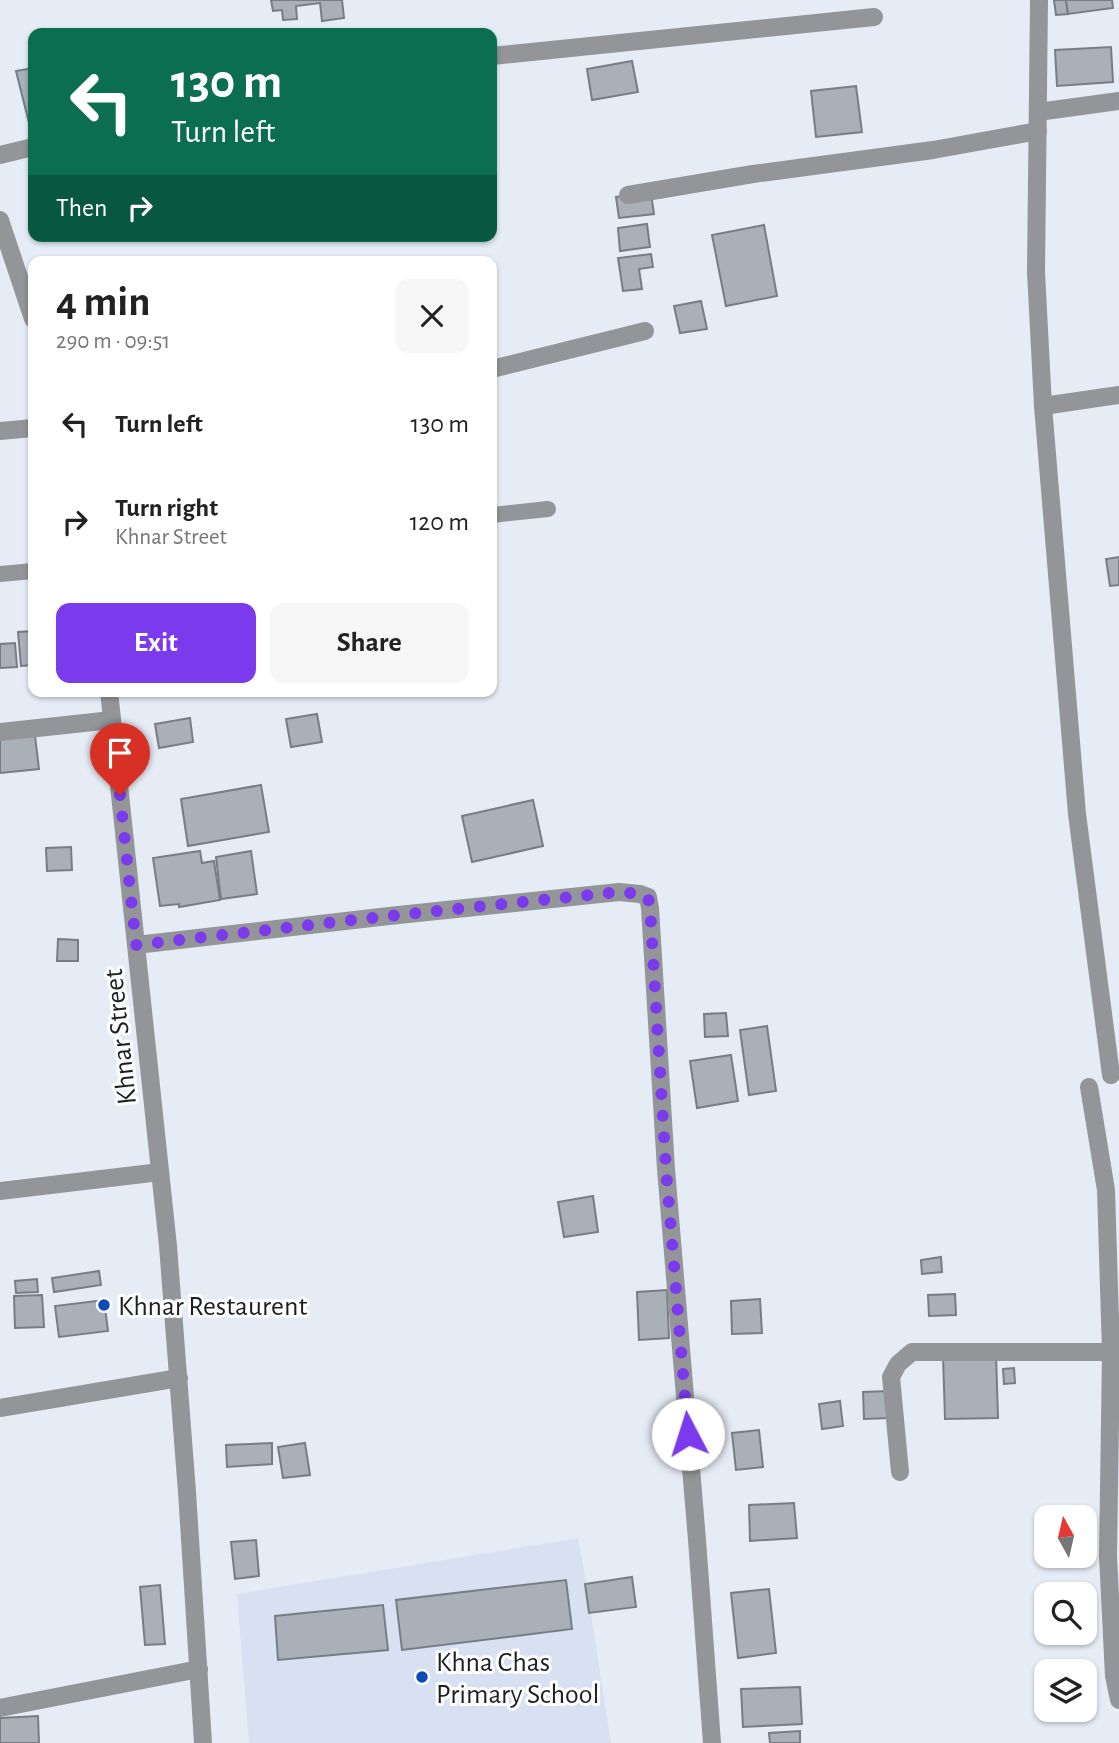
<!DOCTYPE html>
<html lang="en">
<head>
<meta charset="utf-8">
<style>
	body { margin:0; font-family:"Alegreya Sans",sans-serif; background:#f6f6f6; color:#222; height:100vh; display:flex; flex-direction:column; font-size:26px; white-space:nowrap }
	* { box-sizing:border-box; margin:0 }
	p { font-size:23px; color:#767676 }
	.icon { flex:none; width:38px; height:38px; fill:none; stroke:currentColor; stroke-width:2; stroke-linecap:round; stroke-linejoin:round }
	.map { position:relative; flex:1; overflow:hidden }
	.drawer { position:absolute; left:28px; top:256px; width:469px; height:441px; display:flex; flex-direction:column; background:#fff; border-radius:14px; box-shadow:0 2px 5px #0004 }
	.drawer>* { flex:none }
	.guide { position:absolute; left:28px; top:28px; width:469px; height:214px; border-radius:14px; box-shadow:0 2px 5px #0004; background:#0b6e4f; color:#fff; overflow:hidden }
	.needle { width:46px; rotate:352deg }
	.fabs { position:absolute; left:1034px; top:1505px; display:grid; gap:14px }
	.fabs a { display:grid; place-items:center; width:63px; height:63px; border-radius:14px; background:#fff; box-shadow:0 2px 5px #0004; font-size:35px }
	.pin { position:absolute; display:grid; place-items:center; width:60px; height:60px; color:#fff; margin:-72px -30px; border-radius:50% 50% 50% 0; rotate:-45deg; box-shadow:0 0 7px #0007 }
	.pin .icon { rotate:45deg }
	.me { position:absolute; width:77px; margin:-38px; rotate:355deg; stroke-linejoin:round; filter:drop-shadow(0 0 5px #0008) }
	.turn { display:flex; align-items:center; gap:24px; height:147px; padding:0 28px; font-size:32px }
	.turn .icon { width:91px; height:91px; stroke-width:2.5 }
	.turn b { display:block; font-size:49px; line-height:60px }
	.then { display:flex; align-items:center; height:66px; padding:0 28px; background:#0003; gap:14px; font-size:26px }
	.round { display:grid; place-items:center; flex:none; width:74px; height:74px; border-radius:14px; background:#f6f6f6 }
	.overview { display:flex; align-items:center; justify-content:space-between; height:119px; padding:0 28px }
	h1 { font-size:42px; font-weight:700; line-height:52px }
	.action { display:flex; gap:14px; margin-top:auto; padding:14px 28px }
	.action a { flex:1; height:80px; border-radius:14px; background:#7c3aed; color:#fff; font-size:28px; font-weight:700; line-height:80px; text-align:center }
	.action a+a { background:#f6f6f6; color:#222 }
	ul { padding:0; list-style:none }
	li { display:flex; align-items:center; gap:21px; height:98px; padding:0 28px }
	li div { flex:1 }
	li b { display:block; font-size:26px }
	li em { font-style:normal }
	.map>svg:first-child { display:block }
</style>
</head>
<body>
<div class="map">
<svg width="1119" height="1743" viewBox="0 0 1119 1743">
	<rect width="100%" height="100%" fill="#e6ecf5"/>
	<polygon fill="#d8e1f1" points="578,1538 586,1582 611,1743 249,1743 237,1594"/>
	<g fill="#aab0b8" stroke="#787d85" stroke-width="2">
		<polygon points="271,0 342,0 344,18 322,21 320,3 296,6 297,19 283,20 282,10 273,11"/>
		<polygon points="1054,0 1066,0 1068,14 1056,15"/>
		<polygon points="1066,0 1112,0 1113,8 1068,14"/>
		<polygon points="1111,47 1113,82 1057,86 1055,50"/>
		<polygon points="632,61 638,92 592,100 587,69"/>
		<polygon points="33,68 33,126 30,127 16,71"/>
		<polygon points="856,86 862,132 816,137 811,91"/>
		<polygon points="651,193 654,214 619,218 616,197"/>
		<polygon points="647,224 650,247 620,251 618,228"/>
		<polygon points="764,225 777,296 726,306 712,235"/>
		<polygon points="651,254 653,267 639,269 642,289 623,291 618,258"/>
		<polygon points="701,301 707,329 680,333 674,306"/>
		<polygon points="1119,557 1119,585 1110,586 1106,559"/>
		<polygon points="33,631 33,665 21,666 18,632"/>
		<polygon points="15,643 17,667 0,668 0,644"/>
		<polygon points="317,714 322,742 291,747 286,719"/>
		<polygon points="190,718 193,742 159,748 155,724"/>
		<polygon points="35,736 39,769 0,773 0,739"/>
		<polygon points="261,785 269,832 188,846 181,799"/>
		<polygon points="533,800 543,846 472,862 462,816"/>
		<polygon points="71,847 72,870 47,871 46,848"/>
		<polygon points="200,851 202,863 214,861 220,900 179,907 179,904 160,906 153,858"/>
		<polygon points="251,851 257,894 221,899 216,857"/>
		<polygon points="58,939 78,940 78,961 57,961"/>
		<polygon points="726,1013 728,1036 705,1037 704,1014"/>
		<polygon points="767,1026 776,1091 749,1095 740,1030"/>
		<polygon points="731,1055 738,1101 697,1108 690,1061"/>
		<polygon points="593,1196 598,1232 564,1237 558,1202"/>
		<polygon points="941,1257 942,1272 922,1274 921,1260"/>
		<polygon points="99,1271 101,1285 54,1292 52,1278"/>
		<polygon points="37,1279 38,1292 16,1293 15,1281"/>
		<polygon points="667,1290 669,1338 639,1340 637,1292"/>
		<polygon points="955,1294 956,1315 929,1316 928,1295"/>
		<polygon points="42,1295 44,1327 15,1328 14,1296"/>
		<polygon points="760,1299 762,1333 732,1334 731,1301"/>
		<polygon points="104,1300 108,1331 59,1337 55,1306"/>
		<polygon points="996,1354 998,1418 945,1419 943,1356"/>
		<polygon points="1014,1368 1015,1383 1004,1384 1003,1369"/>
		<polygon points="888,1391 889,1418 864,1419 863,1392"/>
		<polygon points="840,1401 843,1426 822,1429 819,1404"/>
		<polygon points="759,1430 763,1467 736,1470 732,1433"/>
		<polygon points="272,1443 272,1464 227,1467 226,1445"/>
		<polygon points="305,1443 310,1475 283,1478 278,1447"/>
		<polygon points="794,1503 797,1538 750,1541 749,1505"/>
		<polygon points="256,1540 259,1576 235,1579 231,1542"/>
		<polygon points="632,1577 636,1607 589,1613 585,1584"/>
		<polygon points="566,1580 572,1629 402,1650 396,1600"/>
		<polygon points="160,1585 165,1644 145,1645 140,1587"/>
		<polygon points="769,1589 776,1653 738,1658 731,1593"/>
		<polygon points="383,1605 388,1650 278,1660 275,1616"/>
		<polygon points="800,1687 802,1724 743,1727 741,1689"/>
		<polygon points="38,1716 39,1743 0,1743 0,1718"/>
		<polygon points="800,1731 800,1743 770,1743 769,1733"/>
	</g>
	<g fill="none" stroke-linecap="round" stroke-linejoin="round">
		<g stroke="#939599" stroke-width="16">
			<polyline points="492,515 548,509"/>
			<polyline points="0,574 33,571"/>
		</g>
		<g stroke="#939599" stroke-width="18">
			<polyline points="1039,0 1036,272 1043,406 1077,814 1111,1075"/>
			<polyline points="492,56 874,17"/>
			<polyline points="1038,112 1119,101"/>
			<polyline points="0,155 33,147"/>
			<polyline points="628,195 753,174 933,150 1038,131"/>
			<polyline points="492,369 645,331"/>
			<polyline points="1043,406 1119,395"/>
			<polyline points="0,431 33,428"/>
			<polyline points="0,732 112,720"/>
			<polyline points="136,945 389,916 619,892 640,894 648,897 650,908 666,1169 697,1540 712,1743"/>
			<polyline points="1089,1087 1106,1190 1111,1352 1108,1556 1114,1676 1119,1700"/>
			<polyline points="0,1191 160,1172"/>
			<polyline points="900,1472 891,1377 898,1364 912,1352 1111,1352"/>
			<polyline points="0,1708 199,1669"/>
		</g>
		<g stroke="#939599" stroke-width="18">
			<polyline points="0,220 33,319"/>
			<polyline points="109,691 168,1246 187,1492 203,1743"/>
			<polyline points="0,1408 179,1378"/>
		</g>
	</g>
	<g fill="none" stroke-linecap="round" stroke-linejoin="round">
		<polyline stroke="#7c3aed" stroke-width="12" stroke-dasharray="0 21.6" points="120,795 136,945 389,916 619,892 640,894 648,897 650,908 666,1169 688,1434"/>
	</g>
	<g fill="#0d4cb7" stroke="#fff" stroke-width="2.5">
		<circle cx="104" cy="1305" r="7"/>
		<circle cx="422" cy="1677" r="7"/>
	</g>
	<g text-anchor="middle" stroke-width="6" stroke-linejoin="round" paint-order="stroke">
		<g font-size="28" fill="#1d1f22" stroke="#fff">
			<text transform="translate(119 1037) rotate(-96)" y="10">Khnar Street</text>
		</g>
		<g font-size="28" fill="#1d1f22" stroke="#fff" text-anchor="start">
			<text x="118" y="1315">Khnar Restaurent</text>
			<text x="436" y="1671">Khna Chas<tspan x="436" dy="32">Primary School</tspan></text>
		</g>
	</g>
</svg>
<div class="fabs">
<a><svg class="needle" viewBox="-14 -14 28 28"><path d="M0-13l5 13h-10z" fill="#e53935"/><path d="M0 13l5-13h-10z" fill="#767676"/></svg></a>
<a><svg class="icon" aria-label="search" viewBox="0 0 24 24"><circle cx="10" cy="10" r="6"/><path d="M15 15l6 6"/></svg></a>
<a><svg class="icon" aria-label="layers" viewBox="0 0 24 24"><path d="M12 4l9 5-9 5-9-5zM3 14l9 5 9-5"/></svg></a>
</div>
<div class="pin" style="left:120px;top:795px;background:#d93025"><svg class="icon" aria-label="arrive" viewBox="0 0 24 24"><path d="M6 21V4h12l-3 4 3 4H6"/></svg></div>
<svg class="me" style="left:688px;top:1434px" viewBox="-20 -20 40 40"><circle r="19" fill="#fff"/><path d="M0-13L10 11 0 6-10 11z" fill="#7c3aed"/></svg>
<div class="guide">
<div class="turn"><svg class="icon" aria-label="left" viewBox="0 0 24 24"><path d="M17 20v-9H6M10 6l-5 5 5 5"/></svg><div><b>130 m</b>Turn left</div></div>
<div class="then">Then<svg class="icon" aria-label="right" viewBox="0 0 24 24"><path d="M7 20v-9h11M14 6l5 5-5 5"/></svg></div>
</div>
<section class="drawer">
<div class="overview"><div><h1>4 min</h1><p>290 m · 09:51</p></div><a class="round"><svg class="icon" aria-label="close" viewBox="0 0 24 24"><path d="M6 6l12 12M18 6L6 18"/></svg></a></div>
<ul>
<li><svg class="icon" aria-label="left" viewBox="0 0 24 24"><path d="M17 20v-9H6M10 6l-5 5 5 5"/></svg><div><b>Turn left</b></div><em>130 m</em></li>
<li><svg class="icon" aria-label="right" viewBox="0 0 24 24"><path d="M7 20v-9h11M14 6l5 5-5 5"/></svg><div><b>Turn right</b><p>Khnar Street</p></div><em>120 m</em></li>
</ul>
<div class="action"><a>Exit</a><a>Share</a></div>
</section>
</div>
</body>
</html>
